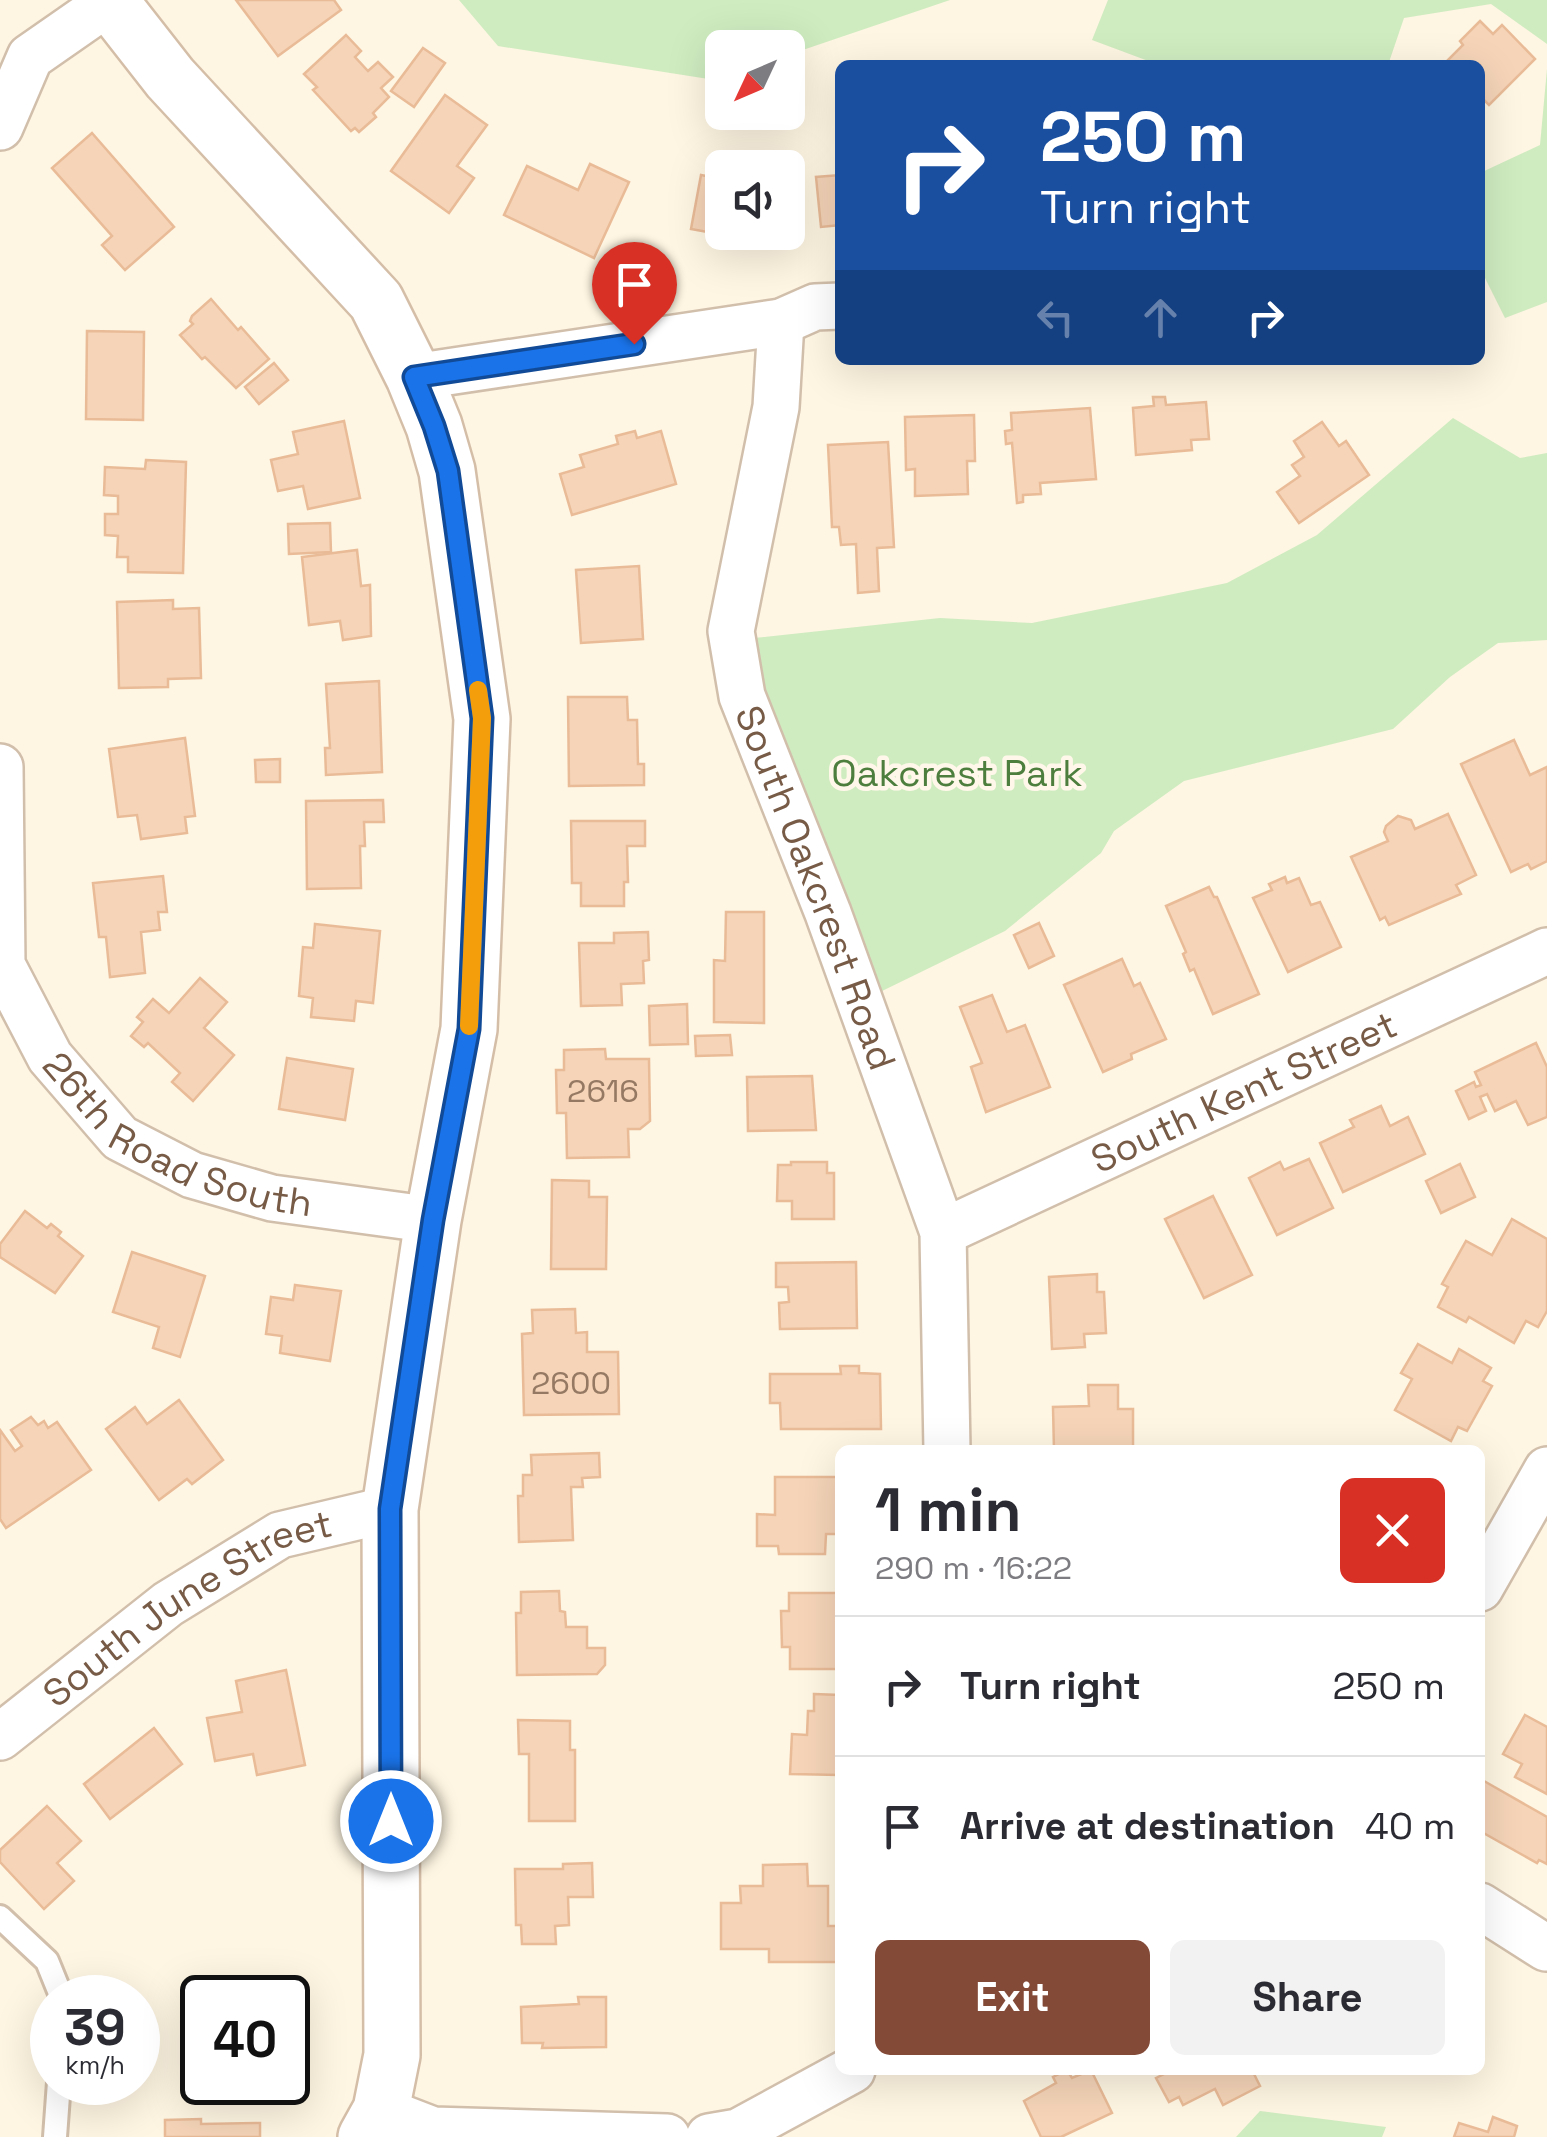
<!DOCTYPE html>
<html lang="en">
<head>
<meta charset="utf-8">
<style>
	body { margin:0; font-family:"Space Grotesk",sans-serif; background:#f2f2f3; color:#2b2b33; height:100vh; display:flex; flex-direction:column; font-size:38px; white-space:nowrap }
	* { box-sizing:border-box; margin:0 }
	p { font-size:32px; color:#7c7c81 }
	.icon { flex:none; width:55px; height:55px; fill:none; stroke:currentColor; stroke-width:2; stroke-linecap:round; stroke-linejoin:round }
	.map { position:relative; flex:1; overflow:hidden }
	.sheet { position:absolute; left:835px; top:1445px; width:650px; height:630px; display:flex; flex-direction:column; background:#fff; border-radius:15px; box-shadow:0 10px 40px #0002 }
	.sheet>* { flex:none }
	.guide { position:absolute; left:835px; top:60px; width:650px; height:305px; border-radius:15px; box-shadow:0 10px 40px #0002; background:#1a4fa0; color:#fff; overflow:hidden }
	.needle { width:65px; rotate:226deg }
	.fabs { position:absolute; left:705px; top:30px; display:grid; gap:20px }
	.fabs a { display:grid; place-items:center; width:100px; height:100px; border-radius:15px; background:#fff; box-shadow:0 10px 40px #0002; font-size:50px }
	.speed { position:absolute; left:30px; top:1975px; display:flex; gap:20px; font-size:50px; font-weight:700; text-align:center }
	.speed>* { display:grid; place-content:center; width:130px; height:130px; border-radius:50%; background:#fff; box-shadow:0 10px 40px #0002; line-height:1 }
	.speed small { font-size:25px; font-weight:400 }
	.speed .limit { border:5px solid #111; border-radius:15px; background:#fff; color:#111 }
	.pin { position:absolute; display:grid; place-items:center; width:85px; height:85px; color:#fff; margin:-102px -42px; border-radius:50% 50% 50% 0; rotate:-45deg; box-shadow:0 0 10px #0007 }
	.pin .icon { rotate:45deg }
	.me { position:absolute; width:110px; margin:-55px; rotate:0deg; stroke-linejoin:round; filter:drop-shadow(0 0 8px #0008) }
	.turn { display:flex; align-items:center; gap:35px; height:210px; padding:0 40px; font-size:45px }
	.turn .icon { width:130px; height:130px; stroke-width:2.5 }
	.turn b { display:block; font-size:70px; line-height:85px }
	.lanes { display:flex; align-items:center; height:95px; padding:0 40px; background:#0003; justify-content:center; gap:50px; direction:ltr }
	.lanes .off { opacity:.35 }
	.round { display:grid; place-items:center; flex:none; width:105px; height:105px; border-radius:15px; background:#f2f2f3 }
	.headline { display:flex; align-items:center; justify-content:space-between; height:170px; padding:0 40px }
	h1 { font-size:60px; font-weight:800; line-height:75px }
	.action { display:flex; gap:20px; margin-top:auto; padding:20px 40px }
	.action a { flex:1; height:115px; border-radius:15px; background:#844a38; color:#fff; font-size:40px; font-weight:800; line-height:115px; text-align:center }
	.action a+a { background:#f2f2f3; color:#2b2b33 }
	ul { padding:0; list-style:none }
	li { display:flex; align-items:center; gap:30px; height:140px; padding:0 40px; border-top:2px solid #e1e1e2 }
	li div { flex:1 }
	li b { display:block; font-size:38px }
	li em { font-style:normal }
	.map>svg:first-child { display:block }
</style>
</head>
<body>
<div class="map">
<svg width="1547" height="2137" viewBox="0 0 1547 2137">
	<rect width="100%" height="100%" fill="#fef5e2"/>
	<g fill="#cfecc0">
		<polygon points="459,0 950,0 788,55 788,48 722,48 722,77 715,80 498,46"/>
		<polygon points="1108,0 1547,0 1547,44 1491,4 1404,18 1388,65 1159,65 1092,40"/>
		<polygon points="1547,69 1547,302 1505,318 1480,268 1480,173 1540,145"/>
		<polygon points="1453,418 1520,458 1547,453 1547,640 1498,643 1450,677 1393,729 1184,781 1114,831 1101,853 1005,931 880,992 768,700 754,638 940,618 1032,623 1227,583 1317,535"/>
		<polygon points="1260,2111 1386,2127 1382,2137 1236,2137"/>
	</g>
	<g fill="#f5d4b8" stroke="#e9bb97" stroke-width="2.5">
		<polygon points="236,0 334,0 341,10 278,56"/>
		<polygon points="1480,21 1493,34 1502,25 1535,59 1489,105 1480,96 1480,65 1449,65 1446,62 1463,45 1460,41"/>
		<polygon points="346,35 361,51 355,57 368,71 378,62 393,77 381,88 389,97 373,113 376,117 359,132 355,128 351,131 313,90 317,87 304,74"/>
		<polygon points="423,48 445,63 414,107 391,91"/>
		<polygon points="445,95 487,125 457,166 474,178 449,213 391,171"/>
		<polygon points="92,133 174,227 125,270 102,245 112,236 52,168"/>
		<polygon points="590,164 629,182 594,258 504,215 527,166 578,190"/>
		<polygon points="701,175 722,179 722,232 759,232 757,241 691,229"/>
		<polygon points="840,175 840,225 821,227 816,177"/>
		<polygon points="211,299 238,330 241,327 269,359 236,388 205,357 202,359 180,335 193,324 190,321 192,316"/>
		<polygon points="87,331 144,332 143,420 86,419"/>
		<polygon points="274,363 288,380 259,404 245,387"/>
		<polygon points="1153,397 1165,397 1166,405 1206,402 1209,439 1191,440 1192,450 1136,455 1133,408 1154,406"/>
		<polygon points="1090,408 1096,479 1040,483 1041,494 1023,495 1023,502 1017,503 1012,443 1006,444 1005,431 1012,430 1011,413"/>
		<polygon points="974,415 975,461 967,461 968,494 915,496 915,469 906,470 905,417"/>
		<polygon points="344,421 360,498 308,509 303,486 278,491 271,460 298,454 293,432"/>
		<polygon points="1322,422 1339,446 1346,441 1369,475 1299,523 1277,492 1300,476 1292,465 1304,457 1294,441"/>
		<polygon points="635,431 637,438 661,431 676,484 572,515 560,474 584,467 580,455 618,444 616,436"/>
		<polygon points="888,442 894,547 877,548 879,591 858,593 856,544 841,545 839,527 832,527 828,445"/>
		<polygon points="146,460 186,462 183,573 128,572 128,557 117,557 118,536 105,535 105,514 118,514 118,496 104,495 105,467 145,469"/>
		<polygon points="330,523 331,552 289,554 288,524"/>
		<polygon points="357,550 361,586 370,585 371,636 343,640 340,621 309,625 302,557"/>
		<polygon points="639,566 643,639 581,643 576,570"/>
		<polygon points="173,600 173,609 199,608 201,678 168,679 168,687 119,688 117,602"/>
		<polygon points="379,681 382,772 326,775 325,748 330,748 326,684"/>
		<polygon points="568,697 627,697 628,720 637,720 638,764 644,764 644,785 569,786"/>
		<polygon points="185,738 195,816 185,817 187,833 141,839 137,815 118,817 109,749"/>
		<polygon points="1514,740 1530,775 1547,767 1547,861 1531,869 1528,864 1511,872 1461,764"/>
		<polygon points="280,759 280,782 256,782 255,760"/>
		<polygon points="383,800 384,822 364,822 365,846 360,846 361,888 307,889 306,801"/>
		<polygon points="1448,814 1476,875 1456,885 1461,894 1389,925 1385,917 1380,920 1351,857 1388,841 1384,832 1386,826 1398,816 1411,820 1415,829"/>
		<polygon points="571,821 645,821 645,846 627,846 628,882 624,882 624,906 581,906 581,883 572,883"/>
		<polygon points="163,876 167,912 158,912 160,930 141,932 145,973 110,977 106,937 99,937 93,883"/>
		<polygon points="1285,877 1287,883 1299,878 1311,905 1320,902 1341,947 1288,972 1253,898 1272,890 1269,884"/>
		<polygon points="1209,887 1214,897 1217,897 1259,994 1213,1014 1194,969 1190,971 1183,954 1186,952 1166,906"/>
		<polygon points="726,912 764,912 764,1023 714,1022 714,960 725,961"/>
		<polygon points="1039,923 1054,956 1029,968 1014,935"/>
		<polygon points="315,924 380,931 373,1003 356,1001 354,1021 311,1017 313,998 299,996 303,947 313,948"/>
		<polygon points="648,932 649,960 643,961 644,983 621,984 622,1005 581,1006 579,943 614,943 614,933"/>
		<polygon points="1122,959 1134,986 1140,983 1166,1039 1131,1054 1132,1059 1103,1072 1064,985"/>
		<polygon points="200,978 227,1002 204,1028 234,1055 193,1101 172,1082 180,1073 148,1043 144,1047 131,1036 143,1022 137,1017 153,999 169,1013"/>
		<polygon points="992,995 1007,1032 1025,1025 1050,1087 986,1112 971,1067 982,1063 960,1007"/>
		<polygon points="687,1004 688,1044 650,1045 649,1006"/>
		<polygon points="730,1035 732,1055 696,1056 695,1036"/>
		<polygon points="1536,1043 1547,1067 1547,1117 1528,1125 1516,1101 1495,1111 1487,1094 1480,1097 1486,1111 1469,1119 1456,1091 1474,1082 1476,1087 1481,1085 1475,1072"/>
		<polygon points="605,1049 606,1059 649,1059 650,1121 640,1129 628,1129 629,1157 567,1158 566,1113 557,1113 556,1070 564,1070 564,1050"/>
		<polygon points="287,1058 353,1069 345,1120 279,1109"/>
		<polygon points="812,1076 816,1130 748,1131 747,1077"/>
		<polygon points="1381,1106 1390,1126 1408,1117 1425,1154 1343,1192 1320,1143 1354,1127 1350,1120"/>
		<polygon points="1309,1159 1333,1208 1277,1235 1249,1178 1280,1162 1284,1170"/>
		<polygon points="791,1162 827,1162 827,1173 834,1173 834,1219 792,1219 792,1201 777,1201 778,1165 791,1165"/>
		<polygon points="1460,1164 1475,1197 1441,1213 1426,1181"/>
		<polygon points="552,1180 589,1181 589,1197 607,1197 606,1269 551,1269"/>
		<polygon points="1213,1196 1252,1275 1204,1298 1165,1219"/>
		<polygon points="25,1211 47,1228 51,1224 61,1232 58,1236 83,1256 55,1293 0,1257 0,1244"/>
		<polygon points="1512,1219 1547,1239 1547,1311 1538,1327 1526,1321 1514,1343 1469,1317 1466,1322 1438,1307 1448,1287 1442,1284 1466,1241 1492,1255"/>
		<polygon points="132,1252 205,1276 180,1357 153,1348 159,1327 113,1312"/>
		<polygon points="856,1262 857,1328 780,1329 779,1303 789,1302 788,1287 776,1287 776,1263"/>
		<polygon points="1097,1274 1097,1292 1104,1292 1106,1333 1084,1334 1085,1347 1052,1349 1049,1277"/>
		<polygon points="295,1285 341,1291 330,1361 280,1353 282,1336 266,1334 271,1297 293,1300"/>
		<polygon points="575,1309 576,1333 587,1332 587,1352 618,1352 619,1414 524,1415 522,1334 533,1333 532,1310"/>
		<polygon points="1418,1344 1452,1363 1459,1349 1491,1368 1483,1381 1492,1386 1467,1431 1458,1427 1451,1441 1395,1410 1412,1379 1401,1373"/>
		<polygon points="840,1366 859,1366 859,1373 880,1374 881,1429 781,1429 780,1403 770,1403 770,1374 841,1374"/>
		<polygon points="1088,1385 1118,1385 1118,1409 1133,1409 1133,1450 1054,1450 1053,1407 1089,1406"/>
		<polygon points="179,1400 223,1460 192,1484 187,1479 159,1500 106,1429 135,1407 147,1424"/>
		<polygon points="31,1417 38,1425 44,1421 48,1428 57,1422 91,1470 6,1528 0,1519 0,1430 15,1451 22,1446 11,1430"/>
		<polygon points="599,1453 600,1477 582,1478 583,1487 571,1487 573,1540 519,1542 518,1496 523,1496 523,1475 532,1475 531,1455"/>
		<polygon points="775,1477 840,1477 840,1534 826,1534 825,1554 779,1554 778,1546 757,1546 757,1514 775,1515"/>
		<polygon points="559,1591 560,1611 565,1612 566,1627 587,1627 587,1648 605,1648 605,1665 597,1674 517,1675 516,1613 521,1613 521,1592"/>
		<polygon points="789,1593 840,1593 840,1669 790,1669 790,1647 782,1647 781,1611 789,1611"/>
		<polygon points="286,1670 305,1765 257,1775 253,1754 215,1761 207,1718 242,1712 236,1681"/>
		<polygon points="814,1694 840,1695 840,1775 790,1774 792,1734 807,1735 808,1711 814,1711"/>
		<polygon points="1525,1715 1547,1727 1547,1794 1515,1777 1522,1764 1503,1754"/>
		<polygon points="518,1720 570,1721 570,1750 575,1750 575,1821 529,1821 529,1754 519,1754"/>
		<polygon points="154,1728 182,1764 110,1819 84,1784"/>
		<polygon points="1484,1781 1547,1817 1547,1864 1539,1860 1537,1863 1480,1831 1480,1788"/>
		<polygon points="47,1806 81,1841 57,1863 74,1881 44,1909 0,1862 0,1850"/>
		<polygon points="592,1863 593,1897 568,1897 569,1925 555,1926 556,1944 522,1944 521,1925 516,1925 515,1869 563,1869 563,1864"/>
		<polygon points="807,1864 808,1886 828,1886 828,1926 840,1926 840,1962 769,1962 769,1949 721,1949 721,1903 741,1903 740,1886 763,1886 763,1865"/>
		<polygon points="242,1987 283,1987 284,1998 242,1998"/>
		<polygon points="578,1997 606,1997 606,2047 542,2048 543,2043 522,2043 521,2007 579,2004"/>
		<polygon points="1067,2070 1072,2078 1091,2070 1112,2113 1061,2137 1041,2137 1024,2101 1056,2083 1053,2077"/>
		<polygon points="1165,2070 1252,2070 1260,2086 1223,2105 1215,2089 1183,2105 1179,2097 1169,2102 1156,2078 1166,2073"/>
		<polygon points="1493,2117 1517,2126 1514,2137 1454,2137 1459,2123 1488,2132"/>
		<polygon points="201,2119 201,2124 260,2123 260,2137 165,2137 165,2120"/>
	</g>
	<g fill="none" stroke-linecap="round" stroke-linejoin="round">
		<defs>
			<g id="lane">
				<polyline points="0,1917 47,1961 62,1998"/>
				<polyline points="55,2137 59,2082"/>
			</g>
			<g id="street">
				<polyline points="0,127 30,57 109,2"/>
				<path id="s1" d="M781,322L776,407L731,631L742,696L828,913L943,1232L947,1450"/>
				<polyline points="414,377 781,322 815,307 840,306"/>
				<path id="s2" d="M0,767L2,965L50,1057L120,1138L192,1175L272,1198L433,1220"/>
				<path id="s3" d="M943,1232L1547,951"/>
				<polyline points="1480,1588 1547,1470"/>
				<path id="s4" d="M0,1737L168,1604L280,1535L390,1509"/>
				<polyline points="1480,1906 1546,1948"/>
				<polyline points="381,2110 433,2130 667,2137"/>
				<polyline points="709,2137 738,2132 852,2070"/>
			</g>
			<polyline id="secondary" points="109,0 170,78 376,301 414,377 434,426 447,471 482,719 469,1029 433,1220 390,1509 392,2055 381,2110 366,2137"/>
		</defs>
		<use href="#lane" stroke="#d2bfab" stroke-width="28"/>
		<use href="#street" stroke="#d2bfab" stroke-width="50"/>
		<use href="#secondary" stroke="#d5bea8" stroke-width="60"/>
		<use href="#lane" stroke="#fff" stroke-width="22"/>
		<use href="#street" stroke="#fff" stroke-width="45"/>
		<use href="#secondary" stroke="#fff" stroke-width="55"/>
	</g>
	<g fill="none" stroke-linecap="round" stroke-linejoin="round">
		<defs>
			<polyline id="route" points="391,1821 390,1509 433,1220 469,1029 482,718 448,471 434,426 414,377 634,344"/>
		</defs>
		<use href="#route" stroke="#114b97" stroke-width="25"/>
		<use href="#route" stroke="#1a73e8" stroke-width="18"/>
		<polyline stroke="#f59e0b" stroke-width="18" points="469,1026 482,718 478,690"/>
	</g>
	<g text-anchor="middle" stroke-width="9" stroke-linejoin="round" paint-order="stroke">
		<g font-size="32" fill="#967963">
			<text x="603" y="1102">2616</text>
			<text x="571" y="1394">2600</text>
		</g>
		<g font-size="38" fill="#4d7e3e" stroke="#fff8ea">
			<text x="957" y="786">Oakcrest Park</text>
		</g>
		<g font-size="38" fill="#775b47" stroke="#fff8ea">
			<text dy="13" stroke="none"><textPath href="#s1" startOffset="585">South Oakcrest Road</textPath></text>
			<text dy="13" stroke="none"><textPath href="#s3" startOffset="332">South Kent Street</textPath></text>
			<text dy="13" stroke="none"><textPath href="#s2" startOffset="458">26th Road South</textPath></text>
			<text dy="13" stroke="none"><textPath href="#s4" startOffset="230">South June Street</textPath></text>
		</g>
	</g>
</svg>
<div class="fabs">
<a><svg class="needle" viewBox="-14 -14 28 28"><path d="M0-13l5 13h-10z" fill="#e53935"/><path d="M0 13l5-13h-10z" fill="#7c7c81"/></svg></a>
<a><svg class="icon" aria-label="sound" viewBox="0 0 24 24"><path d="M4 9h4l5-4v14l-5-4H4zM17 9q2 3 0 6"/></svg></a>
</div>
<div class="speed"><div>39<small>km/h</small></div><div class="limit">40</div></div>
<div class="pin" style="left:634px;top:344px;background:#d93025"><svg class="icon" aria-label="arrive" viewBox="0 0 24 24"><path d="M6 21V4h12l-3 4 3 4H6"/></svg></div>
<svg class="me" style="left:391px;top:1821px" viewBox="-20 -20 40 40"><circle r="17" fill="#1a73e8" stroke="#fff" stroke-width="3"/><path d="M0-11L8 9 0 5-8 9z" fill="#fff"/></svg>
<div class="guide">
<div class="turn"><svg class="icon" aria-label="right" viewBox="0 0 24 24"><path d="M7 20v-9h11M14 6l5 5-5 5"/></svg><div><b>250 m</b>Turn right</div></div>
<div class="lanes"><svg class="icon off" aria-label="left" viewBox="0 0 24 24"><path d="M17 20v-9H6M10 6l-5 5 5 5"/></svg><svg class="icon off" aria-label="ahead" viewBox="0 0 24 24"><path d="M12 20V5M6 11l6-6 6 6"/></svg><svg class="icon" aria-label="right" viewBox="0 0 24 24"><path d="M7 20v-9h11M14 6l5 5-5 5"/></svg></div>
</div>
<section class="sheet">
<div class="headline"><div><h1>1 min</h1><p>290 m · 16:22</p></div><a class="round" style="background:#d93025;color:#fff"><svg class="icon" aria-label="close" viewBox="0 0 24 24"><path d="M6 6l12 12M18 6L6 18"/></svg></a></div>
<ul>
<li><svg class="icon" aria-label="right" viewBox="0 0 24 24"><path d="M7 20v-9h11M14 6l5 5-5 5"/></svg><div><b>Turn right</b></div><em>250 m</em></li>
<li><svg class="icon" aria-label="arrive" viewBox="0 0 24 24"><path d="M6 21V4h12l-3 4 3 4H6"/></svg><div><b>Arrive at destination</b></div><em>40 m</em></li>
</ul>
<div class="action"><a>Exit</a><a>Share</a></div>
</section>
</div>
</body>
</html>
